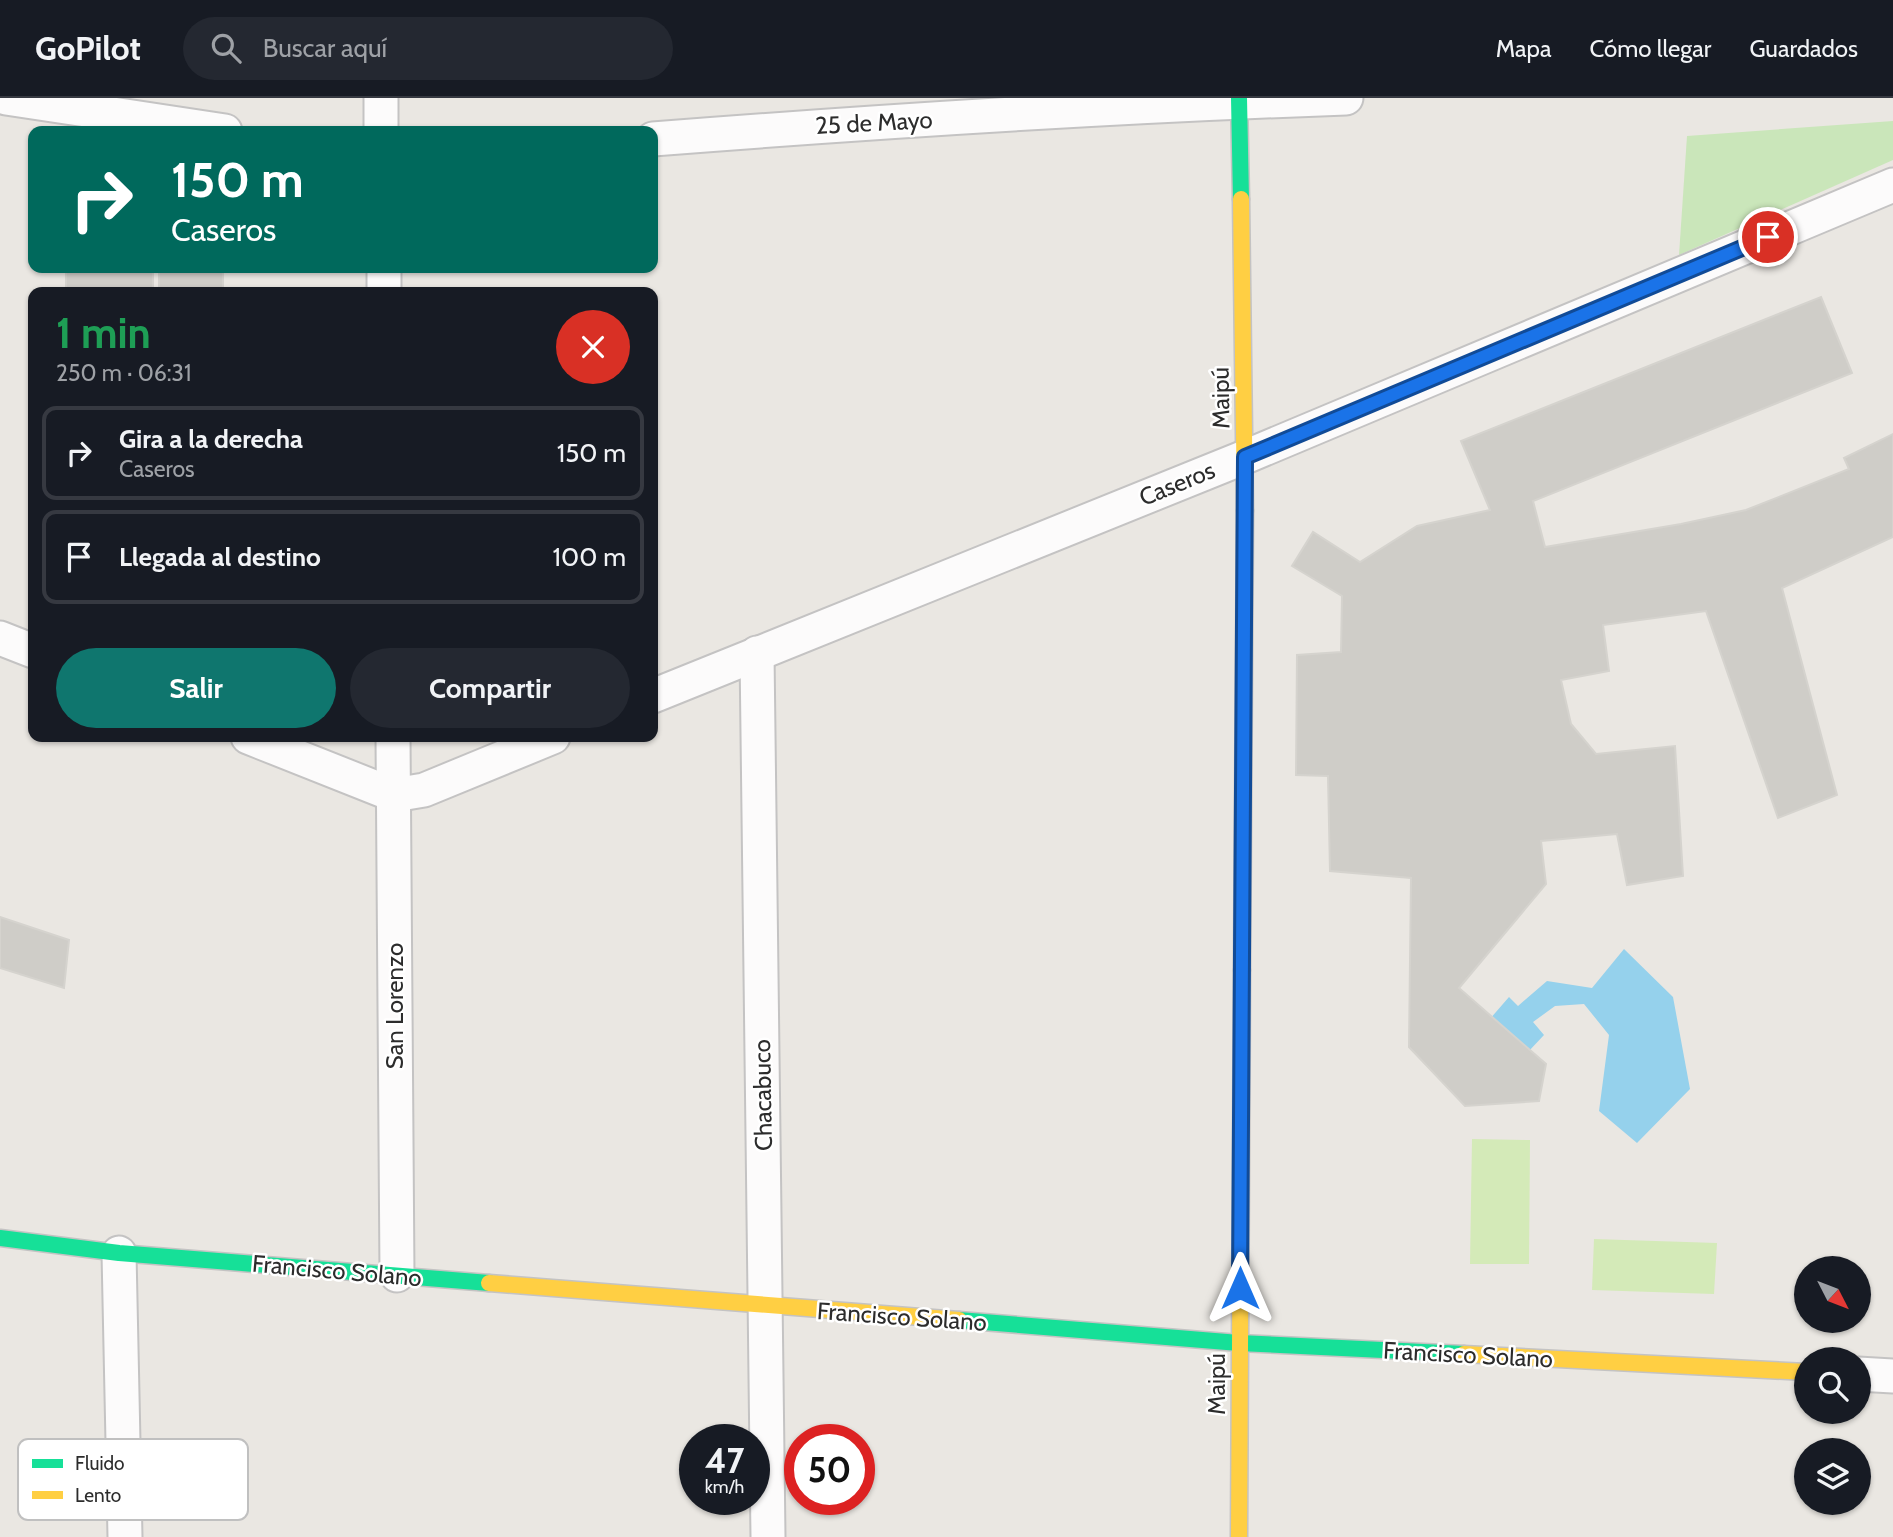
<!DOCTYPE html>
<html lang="es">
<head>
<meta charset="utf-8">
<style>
	body { margin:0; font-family:Cabin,sans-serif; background:#242831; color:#f1f3f6; height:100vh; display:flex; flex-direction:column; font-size:26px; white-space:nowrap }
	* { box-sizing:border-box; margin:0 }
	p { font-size:23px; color:#9ea1a6 }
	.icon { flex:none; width:38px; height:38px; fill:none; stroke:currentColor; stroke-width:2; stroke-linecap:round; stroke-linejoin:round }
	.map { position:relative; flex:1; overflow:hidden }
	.side { position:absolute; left:28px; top:189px; width:630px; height:455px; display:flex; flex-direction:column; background:#171b24; border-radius:14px; box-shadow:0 2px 5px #0004 }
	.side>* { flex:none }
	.guide { position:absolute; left:28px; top:28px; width:630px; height:147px; border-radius:14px; box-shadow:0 2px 5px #0004; background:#00695c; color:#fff; overflow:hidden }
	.needle { width:46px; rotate:132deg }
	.controls { position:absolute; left:1794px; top:1158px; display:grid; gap:14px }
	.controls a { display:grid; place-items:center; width:77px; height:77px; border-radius:50%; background:#171b24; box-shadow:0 2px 5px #0004; font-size:35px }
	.speed { position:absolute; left:679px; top:1326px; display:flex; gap:14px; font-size:35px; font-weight:700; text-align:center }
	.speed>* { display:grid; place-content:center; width:91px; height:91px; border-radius:50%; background:#171b24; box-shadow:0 2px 5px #0004; line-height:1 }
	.speed small { font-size:18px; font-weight:400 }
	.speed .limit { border:10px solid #d22; background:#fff; color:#111 }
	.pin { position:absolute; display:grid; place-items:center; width:60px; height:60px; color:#fff; margin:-30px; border:4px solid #fff; border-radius:50%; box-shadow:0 2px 7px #0007 }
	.me { position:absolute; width:77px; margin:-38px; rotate:0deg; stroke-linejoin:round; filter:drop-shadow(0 0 5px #0008) }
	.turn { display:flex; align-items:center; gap:24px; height:147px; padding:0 28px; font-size:32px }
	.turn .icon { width:91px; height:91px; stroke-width:2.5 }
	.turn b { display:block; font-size:49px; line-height:60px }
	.round { display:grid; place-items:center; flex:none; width:74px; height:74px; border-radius:37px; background:#242831 }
	.summary { display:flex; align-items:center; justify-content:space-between; height:119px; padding:0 28px }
	h1 { font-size:42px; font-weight:800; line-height:52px; color:#1e9e55 }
	.button { display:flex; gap:14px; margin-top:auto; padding:14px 28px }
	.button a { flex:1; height:80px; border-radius:42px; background:#0f766e; color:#fff; font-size:28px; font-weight:800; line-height:80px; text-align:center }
	.button a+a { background:#242831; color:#f1f3f6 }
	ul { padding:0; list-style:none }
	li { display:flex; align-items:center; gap:21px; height:94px; margin:0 14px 10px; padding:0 14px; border:4px solid #363941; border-radius:14px }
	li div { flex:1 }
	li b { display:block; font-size:26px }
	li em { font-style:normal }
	header { display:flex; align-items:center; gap:42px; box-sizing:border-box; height:98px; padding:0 35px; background:#171b24; border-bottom:2px solid #363941 }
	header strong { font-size:33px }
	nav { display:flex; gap:38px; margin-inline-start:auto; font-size:24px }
	.search { width:490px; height:63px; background:#242831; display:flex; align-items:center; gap:18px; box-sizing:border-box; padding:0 24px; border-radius:38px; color:#9ea1a6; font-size:26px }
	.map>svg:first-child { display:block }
</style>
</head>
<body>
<header>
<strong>GoPilot</strong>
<div class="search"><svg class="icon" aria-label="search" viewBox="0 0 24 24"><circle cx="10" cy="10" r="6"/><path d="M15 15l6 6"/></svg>Buscar aquí</div>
<nav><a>Mapa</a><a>Cómo llegar</a><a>Guardados</a></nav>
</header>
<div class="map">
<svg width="1893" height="1439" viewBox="0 0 1893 1439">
	<rect width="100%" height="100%" fill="#eae7e2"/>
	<polygon fill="#cae6ba" points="1893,23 1893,62 1679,157 1687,38"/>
	<g fill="#d4eab8">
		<polygon points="1472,1041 1530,1042 1529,1166 1470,1166"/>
		<polygon points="1594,1141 1717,1145 1714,1196 1592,1192"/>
	</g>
	<polygon fill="#95d1ec" points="1624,851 1673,899 1690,991 1637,1045 1599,1013 1609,937 1584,906 1555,908 1533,924 1544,937 1499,985 1463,952 1509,899 1518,908 1547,883 1592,890"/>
	<g fill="#cfcdc8" stroke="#d5d3ce" stroke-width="2">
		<rect x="66" y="170" width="87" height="24"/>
		<rect x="159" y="170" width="64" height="24"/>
		<polygon points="1821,199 1852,275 1533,403 1545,449 1681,426 1746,412 1849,371 1844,360 1893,336 1893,439 1782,490 1837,697 1778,720 1706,513 1603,527 1609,573 1561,582 1571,626 1596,656 1675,648 1683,778 1627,787 1617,736 1541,743 1546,786 1459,890 1546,966 1539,1003 1465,1008 1409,949 1411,780 1330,773 1328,678 1296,677 1297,557 1341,554 1342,498 1292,468 1313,434 1360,464 1417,428 1490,412 1461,343"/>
		<polygon points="0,819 69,842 64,890 0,870"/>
	</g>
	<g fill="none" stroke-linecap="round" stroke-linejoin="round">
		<defs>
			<g id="street">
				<polyline points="6,0 225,33"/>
				<polyline points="381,0 381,33"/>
				<path d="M653,41C884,23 1115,8 1346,0"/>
				<polyline points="384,170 384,194"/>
				<polyline points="0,540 33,553"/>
				<polyline points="757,555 768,1439"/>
				<polyline points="653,598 1245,359 1893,87"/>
				<polyline points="248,639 394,697 424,692 553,639"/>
				<polyline points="393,639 397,1177"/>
				<polyline points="119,1155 125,1439"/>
				<polyline points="1858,1276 1893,1278"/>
			</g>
			<g id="fast">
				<polyline points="1239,0 1241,101"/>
				<polyline points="1242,872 1245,413"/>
				<polyline points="0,1140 119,1155 489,1185"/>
				<polyline points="959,1222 1239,1245 1464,1256"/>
			</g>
			<g id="slow">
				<polyline points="1241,101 1245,413"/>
				<polyline points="489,1185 959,1222"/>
				<polyline points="1464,1256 1806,1274"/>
				<polyline points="1239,1439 1242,872"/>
			</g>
		</defs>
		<use href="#street" stroke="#c4c3c3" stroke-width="37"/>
		<use href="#fast" stroke="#c4c3c3" stroke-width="19"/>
		<use href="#slow" stroke="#c4c3c3" stroke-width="19"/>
		<use href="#street" stroke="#fcfbfb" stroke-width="33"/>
		<use href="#fast" stroke="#16e098" stroke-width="16"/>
		<use href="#slow" stroke="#ffcf43" stroke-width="16"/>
	</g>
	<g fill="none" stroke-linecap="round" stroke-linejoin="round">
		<defs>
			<polyline id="route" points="1240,1190 1245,359 1768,139"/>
		</defs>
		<use href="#route" stroke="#114b97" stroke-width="18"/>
		<use href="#route" stroke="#1a73e8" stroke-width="12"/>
	</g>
	<g text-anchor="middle" stroke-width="5" stroke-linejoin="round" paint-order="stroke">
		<g font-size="24" fill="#2c2c2c" stroke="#fff">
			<text transform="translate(874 25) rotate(-3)" y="8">25 de Mayo</text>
			<text transform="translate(1221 300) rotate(-91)" y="8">Maipú</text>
			<text transform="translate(1177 386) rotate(-22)" y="8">Caseros</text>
			<text transform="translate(395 908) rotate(-90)" y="8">San Lorenzo</text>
			<text transform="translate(763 997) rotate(-91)" y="8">Chacabuco</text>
			<text transform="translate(337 1173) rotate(5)" y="8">Francisco Solano</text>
			<text transform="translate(902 1219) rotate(4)" y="8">Francisco Solano</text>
			<text transform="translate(1468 1257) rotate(3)" y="8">Francisco Solano</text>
			<text transform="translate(1217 1286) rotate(-90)" y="8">Maipú</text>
		</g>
	</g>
	<rect x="18" y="1341" width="230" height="81" rx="10" fill="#fff" stroke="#c0c0c0" stroke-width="2"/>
	<rect x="32" y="1361" width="31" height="9" fill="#16e098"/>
	<rect x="32" y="1393" width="31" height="8" fill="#ffcf43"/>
	<g font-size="19" fill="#2c2c2c">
		<text x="75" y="1372">Fluido</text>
		<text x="75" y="1404">Lento</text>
	</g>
</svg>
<div class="controls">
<a><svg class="needle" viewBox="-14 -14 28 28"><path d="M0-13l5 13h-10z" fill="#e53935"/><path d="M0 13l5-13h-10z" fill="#9ea1a6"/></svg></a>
<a><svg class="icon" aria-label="search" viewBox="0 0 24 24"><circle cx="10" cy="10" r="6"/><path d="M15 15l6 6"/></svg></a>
<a><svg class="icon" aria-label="layers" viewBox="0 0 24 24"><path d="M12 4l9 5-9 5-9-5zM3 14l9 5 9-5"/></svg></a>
</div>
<div class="speed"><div>47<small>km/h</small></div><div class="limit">50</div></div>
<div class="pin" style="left:1768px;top:139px;background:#d93025"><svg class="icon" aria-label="arrive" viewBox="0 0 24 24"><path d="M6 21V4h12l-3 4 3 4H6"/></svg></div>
<svg class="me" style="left:1240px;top:1190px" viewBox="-20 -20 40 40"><path d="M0-17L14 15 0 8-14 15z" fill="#1a73e8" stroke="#fff" stroke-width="4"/></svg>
<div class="guide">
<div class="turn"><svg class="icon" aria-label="right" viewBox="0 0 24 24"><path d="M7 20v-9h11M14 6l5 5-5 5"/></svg><div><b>150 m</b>Caseros</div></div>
</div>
<section class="side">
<div class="summary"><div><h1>1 min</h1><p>250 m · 06:31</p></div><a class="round" style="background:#d93025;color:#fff"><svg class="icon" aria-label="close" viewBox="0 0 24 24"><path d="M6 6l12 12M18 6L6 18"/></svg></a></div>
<ul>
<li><svg class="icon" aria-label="right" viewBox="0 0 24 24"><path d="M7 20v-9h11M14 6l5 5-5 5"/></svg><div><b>Gira a la derecha</b><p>Caseros</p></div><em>150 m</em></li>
<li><svg class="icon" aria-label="arrive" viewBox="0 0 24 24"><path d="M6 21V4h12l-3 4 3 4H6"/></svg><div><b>Llegada al destino</b></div><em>100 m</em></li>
</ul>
<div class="button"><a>Salir</a><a>Compartir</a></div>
</section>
</div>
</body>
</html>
